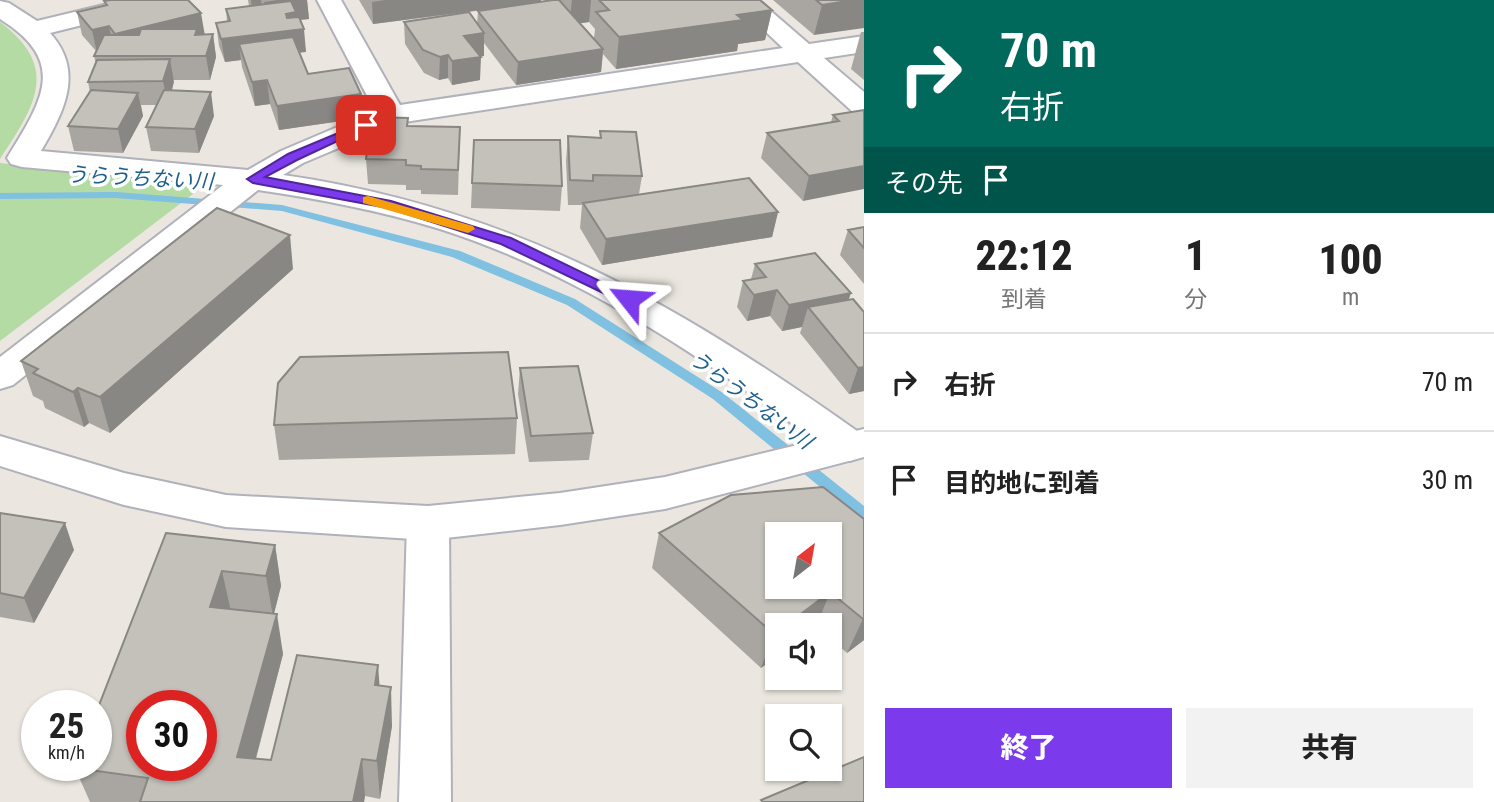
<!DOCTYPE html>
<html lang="ja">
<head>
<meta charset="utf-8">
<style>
	body { margin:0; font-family:"Roboto Condensed","Noto Sans JP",sans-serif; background:#f2f2f2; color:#222; height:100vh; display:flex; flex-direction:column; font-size:26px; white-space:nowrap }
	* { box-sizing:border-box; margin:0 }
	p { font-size:23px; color:#767676 }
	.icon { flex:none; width:38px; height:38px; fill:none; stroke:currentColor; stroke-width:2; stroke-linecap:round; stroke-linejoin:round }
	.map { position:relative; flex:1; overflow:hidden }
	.details { display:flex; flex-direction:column; background:#fff; width:630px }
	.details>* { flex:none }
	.top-card { background:#00695c; color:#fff; overflow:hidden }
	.needle { width:46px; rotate:31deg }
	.tools { position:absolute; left:765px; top:522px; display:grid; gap:14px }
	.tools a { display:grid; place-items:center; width:77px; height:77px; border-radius:0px; background:#fff; box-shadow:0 2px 5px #0004; font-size:35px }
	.speed { position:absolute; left:21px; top:690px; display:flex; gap:14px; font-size:35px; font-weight:700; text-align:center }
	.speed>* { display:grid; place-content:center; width:91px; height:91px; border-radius:50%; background:#fff; box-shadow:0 2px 5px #0004; line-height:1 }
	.speed small { font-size:18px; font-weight:400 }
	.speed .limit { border:10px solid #d22; background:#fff; color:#111 }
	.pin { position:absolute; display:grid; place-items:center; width:60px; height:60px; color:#fff; margin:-30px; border-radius:14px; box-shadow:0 4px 10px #0006 }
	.me { position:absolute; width:77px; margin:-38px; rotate:298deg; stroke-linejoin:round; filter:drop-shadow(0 0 5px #0008) }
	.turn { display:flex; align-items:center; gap:24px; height:147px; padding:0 21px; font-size:32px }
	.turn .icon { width:91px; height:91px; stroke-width:2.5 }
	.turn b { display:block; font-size:49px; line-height:60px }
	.then { display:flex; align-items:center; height:66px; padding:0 21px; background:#0003; gap:14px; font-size:26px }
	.eta { display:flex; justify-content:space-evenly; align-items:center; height:119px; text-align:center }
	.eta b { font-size:42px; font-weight:800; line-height:49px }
	.action { display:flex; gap:14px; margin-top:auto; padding:14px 21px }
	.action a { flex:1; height:80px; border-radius:0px; background:#7c3aed; color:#fff; font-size:28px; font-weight:800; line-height:80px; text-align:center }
	.action a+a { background:#f2f2f2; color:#222 }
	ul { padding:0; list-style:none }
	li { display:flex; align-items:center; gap:21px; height:98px; padding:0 21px; border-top:2px solid #e0e0e0 }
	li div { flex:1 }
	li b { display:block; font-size:26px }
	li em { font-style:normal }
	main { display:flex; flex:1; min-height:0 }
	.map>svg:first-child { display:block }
</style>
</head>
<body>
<main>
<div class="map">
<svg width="864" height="802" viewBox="0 0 864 802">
	<rect width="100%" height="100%" fill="#ebe7e0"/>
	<g fill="#b3dba3">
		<path d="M0,22C61,68 35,106 0,159Z"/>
		<polygon points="0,163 206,184 0,341"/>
	</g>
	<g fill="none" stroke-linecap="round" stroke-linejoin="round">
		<polygon fill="#80c0e0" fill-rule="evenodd" points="116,192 282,205 460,251 575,299 723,393 864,506 864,521 859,519 713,399 567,305 452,257 282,211 116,198 0,199 0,193"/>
		<defs>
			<g id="minor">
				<path d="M124,0H166L163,5L50,33C85,71 64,112 41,151L248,170L281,151L375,111L317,0H341L400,105L783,48L732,0H758L809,44L864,36V52L824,58L864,92V115L854,113L798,62L398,123L303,163L283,175C513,208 678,304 864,436V456L850,461L836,456C714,365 587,276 440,229C381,211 320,199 258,190L13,385L0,389V357L223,185L22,167L11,164L7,158C42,101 69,62 0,19V1L9,3L37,21Z"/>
				<polygon points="428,506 443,511 449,523 451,802 399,802 407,523 413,511"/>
			</g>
			<polygon id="tertiary" points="864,429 864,457 665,509 560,525 428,540 226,527 124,505 0,466 0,436 124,473 226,495 428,506 560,493 665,477"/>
		</defs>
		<use href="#minor" stroke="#b0b1ba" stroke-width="4"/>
		<use href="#tertiary" stroke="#b0b1ba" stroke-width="4"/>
		<use href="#minor" fill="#fff" fill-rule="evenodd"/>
		<use href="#tertiary" fill="#fff" fill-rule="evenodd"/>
	</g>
	<g fill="#a9a6a1" fill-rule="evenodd">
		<polygon points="248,0 307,0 309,19 300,20 306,52 299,52 308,74 361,94 362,118 279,130 270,104 255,106 242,67 241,60 225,62 219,46 216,23 227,22 226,9 249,6"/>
		<path d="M359,0H541V2L559,0H760L772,10L765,40L738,44L737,51L616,69L603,54L601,72L516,85L484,43V56H480V80L452,85L448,78L439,80L424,73L405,44L404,22L477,24L478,11L484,10L373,24ZM589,22L595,29L594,38L580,23Z"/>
		<polygon points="773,0 854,0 814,35"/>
		<polygon points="104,1 205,35 213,34 216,57 210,80 173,80 172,90 214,116 199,153 151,151 146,127 157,105 141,105 143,116 123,153 74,151 68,126 90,92 88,82 96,64 94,56 96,51 82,35 77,12 105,6"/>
		<polygon points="861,32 864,32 864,80 851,69"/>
		<polygon points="864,110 803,201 761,158 767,133 831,122 833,115"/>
		<polygon points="408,118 408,126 460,127 458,195 421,194 421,190 406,190 406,185 368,184 366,159"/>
		<polygon points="600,131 642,176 639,194 778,212 772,237 602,265 580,228 582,205 568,205 566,161 568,136 600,137"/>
		<polygon points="472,183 562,186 560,211 471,208"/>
		<polygon points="864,227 864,284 840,255 848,230"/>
		<polygon points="755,264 848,300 864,391 849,394 800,333 802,327 782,331 770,316 747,321 737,307 743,281 751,279"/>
		<polygon points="293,269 110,433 89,423 84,427 45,408 43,401 33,396 21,361"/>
		<polygon points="520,368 593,433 589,460 529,462 518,394"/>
		<polygon points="517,418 515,454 279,460 274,425"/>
		<polygon points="0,513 74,550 34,623 0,617"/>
		<polygon points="864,519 864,640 847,653 830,638 830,625 777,625 777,656 761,668 652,568 659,533"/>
		<polygon points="166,533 275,545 281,586 274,614 283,654 256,759 271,760 380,686 392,726 380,799 365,796 364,802 90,802 75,768"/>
	</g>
	<g fill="#898783">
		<polygon points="251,0 261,0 263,16 253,17"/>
		<polygon points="277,0 307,0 309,19 297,20 304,29 306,52 245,59 239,44 241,60 225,62 221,39 266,24 264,2"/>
		<polygon points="385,0 541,0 541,2 373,24 372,2"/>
		<polygon points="572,0 591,0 589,22 569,25"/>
		<polygon points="854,0 864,0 864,28 814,35 822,5"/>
		<polygon points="772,10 765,40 738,44 737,51 616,69 619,37 737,15"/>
		<polygon points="201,13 205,36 199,58 196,38 123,56 115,34"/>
		<polygon points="109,26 114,49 97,53 92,30"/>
		<polygon points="484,33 484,56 464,59 464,36"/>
		<polygon points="213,34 216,57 210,80 206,56"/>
		<polygon points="603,49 601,72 516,85 518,62"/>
		<polygon points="448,55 448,78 439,80 440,57"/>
		<polygon points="481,57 480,80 452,85 452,61"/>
		<polygon points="170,59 174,82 168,105 163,81"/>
		<polygon points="267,80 270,104 255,106 252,82"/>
		<polygon points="211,92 214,116 199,153 195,129"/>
		<polygon points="138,93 143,116 123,153 118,129"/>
		<polygon points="361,94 362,118 279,130 277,106"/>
		<polygon points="864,166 864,189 803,201 809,176"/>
		<polygon points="778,212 772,237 602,265 606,239"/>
		<polygon points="290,235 293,269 110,433 100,397"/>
		<polygon points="777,290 770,316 747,321 754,295"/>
		<polygon points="851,293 842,319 808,307 802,327 782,331 789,305"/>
		<polygon points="864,367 864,391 849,394 858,368"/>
		<polygon points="78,388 89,423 84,427 73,392"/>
		<polygon points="65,523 74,550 34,623 24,598"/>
		<polygon points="275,545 281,586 273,617 266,576"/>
		<polygon points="222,571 231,612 210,607"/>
		<polygon points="830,592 817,625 786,625"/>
		<polygon points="277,614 283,654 246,795 237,757"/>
		<polygon points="864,618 864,640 847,653 863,619"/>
		<polygon points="777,632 777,656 761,668 774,634"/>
		<polygon points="378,665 381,704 375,685"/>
		<polygon points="391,687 392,726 380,799 377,761"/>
		<polygon points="362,759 365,796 364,802 353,802"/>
	</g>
	<g fill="#c4c1bb" stroke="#898783" stroke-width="2" fill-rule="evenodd">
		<polygon points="110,0 188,0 201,13 115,34 109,26 92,30 77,12 107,5 104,1"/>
		<polygon points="553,0 559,0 603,49 518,62 478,11"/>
		<polygon points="599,0 760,0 772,10 737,15 743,20 619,37 596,12 609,10"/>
		<polygon points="816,0 854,0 822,5"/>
		<polygon points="291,1 296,12 286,14 287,18 299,17 304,29 221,39 216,23 230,21 226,9"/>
		<polygon points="469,12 484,33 464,36 481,57 452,61 448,55 440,57 423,50 404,22"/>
		<polygon points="141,29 197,29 195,35 213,34 206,56 94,56 104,35 139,35"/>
		<polygon points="293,37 308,74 349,68 361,94 277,106 267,80 252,82 239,44"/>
		<polygon points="170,59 163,81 88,82 97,60"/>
		<polygon points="91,90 138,93 118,129 68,126"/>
		<polygon points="164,90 211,92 195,129 146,127"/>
		<polygon points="864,110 864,166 809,176 767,133 839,121 833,115"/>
		<polygon points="372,117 408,118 407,126 460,127 458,170 421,169 421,166 406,165 406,160 366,159"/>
		<polygon points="600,131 636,132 642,176 593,175 593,181 570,180 568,136 601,138"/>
		<polygon points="474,140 560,140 562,186 472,183"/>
		<polygon points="749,178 778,212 606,239 583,203"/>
		<polygon points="217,208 290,235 100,397 78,388 73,392 33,373 38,369 21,361"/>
		<polygon points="864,227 864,248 848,230"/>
		<polygon points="815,253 851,293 789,305 777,290 754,295 743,281 766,277 755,264"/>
		<polygon points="853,299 864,312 864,367 858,368 808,307"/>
		<polygon points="508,352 517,418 274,425 278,383 300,357"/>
		<polygon points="578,366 593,433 531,436 520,368"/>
		<path d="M823,487L864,519V618L863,619L830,592L786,625H777V632L774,634L659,533L731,495ZM777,534H830V586H777Z"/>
		<polygon points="0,513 65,523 24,598 0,593"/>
		<path d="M166,533L275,545L266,576L222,571L210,607L277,614L237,757L271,760L297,655L378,665L375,685L391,687L377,761L362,759L353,802H140L148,778L75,768L76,765H96V713ZM142,705H201V765H142Z"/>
		<polygon points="864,757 864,802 763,802 761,800"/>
	</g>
	<polygon fill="#7c3aed" stroke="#51269a" stroke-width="2" points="362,123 372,125 297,160 265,177 391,201 511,238 637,299 629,304 624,303 501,244 388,208 253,183 247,179 288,154"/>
	<polygon fill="#f59e0b" points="368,196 473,226 475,229 468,233 363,203 363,197"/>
	<g text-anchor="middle" stroke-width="7" stroke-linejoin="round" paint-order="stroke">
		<g font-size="21" font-style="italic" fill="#1f608c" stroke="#fff">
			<text transform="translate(140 178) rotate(3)" y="7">うらうちない川</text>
			<text transform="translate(751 400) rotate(37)" y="7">うらうちない川</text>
		</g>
	</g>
</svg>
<div class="tools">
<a><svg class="needle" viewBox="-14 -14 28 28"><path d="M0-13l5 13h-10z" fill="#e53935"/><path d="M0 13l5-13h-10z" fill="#767676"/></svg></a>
<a><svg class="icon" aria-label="sound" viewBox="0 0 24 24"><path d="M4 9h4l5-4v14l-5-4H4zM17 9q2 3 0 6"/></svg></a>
<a><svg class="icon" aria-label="search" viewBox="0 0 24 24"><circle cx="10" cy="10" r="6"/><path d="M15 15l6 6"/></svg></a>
</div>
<div class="speed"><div>25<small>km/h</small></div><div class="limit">30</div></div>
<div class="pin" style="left:366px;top:125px;background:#d93025"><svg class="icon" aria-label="arrive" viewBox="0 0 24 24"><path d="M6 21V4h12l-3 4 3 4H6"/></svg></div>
<svg class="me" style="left:629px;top:299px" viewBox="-20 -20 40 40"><path d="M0-17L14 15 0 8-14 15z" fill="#7c3aed" stroke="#fff" stroke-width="4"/></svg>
</div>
<section class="details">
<div class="top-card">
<div class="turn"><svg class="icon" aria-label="right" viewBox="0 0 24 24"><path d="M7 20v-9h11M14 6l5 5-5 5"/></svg><div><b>70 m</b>右折</div></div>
<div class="then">その先<svg class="icon" aria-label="arrive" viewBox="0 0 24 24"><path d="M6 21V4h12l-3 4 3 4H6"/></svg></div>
</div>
<div class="eta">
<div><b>22:12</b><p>到着</p></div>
<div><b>1</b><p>分</p></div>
<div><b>100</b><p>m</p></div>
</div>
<ul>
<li><svg class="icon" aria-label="right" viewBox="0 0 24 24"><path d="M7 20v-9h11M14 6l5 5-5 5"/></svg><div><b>右折</b></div><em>70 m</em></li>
<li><svg class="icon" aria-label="arrive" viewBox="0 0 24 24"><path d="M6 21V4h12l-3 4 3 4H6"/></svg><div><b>目的地に到着</b></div><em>30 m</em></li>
</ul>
<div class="action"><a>終了</a><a>共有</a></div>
</section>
</main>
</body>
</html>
